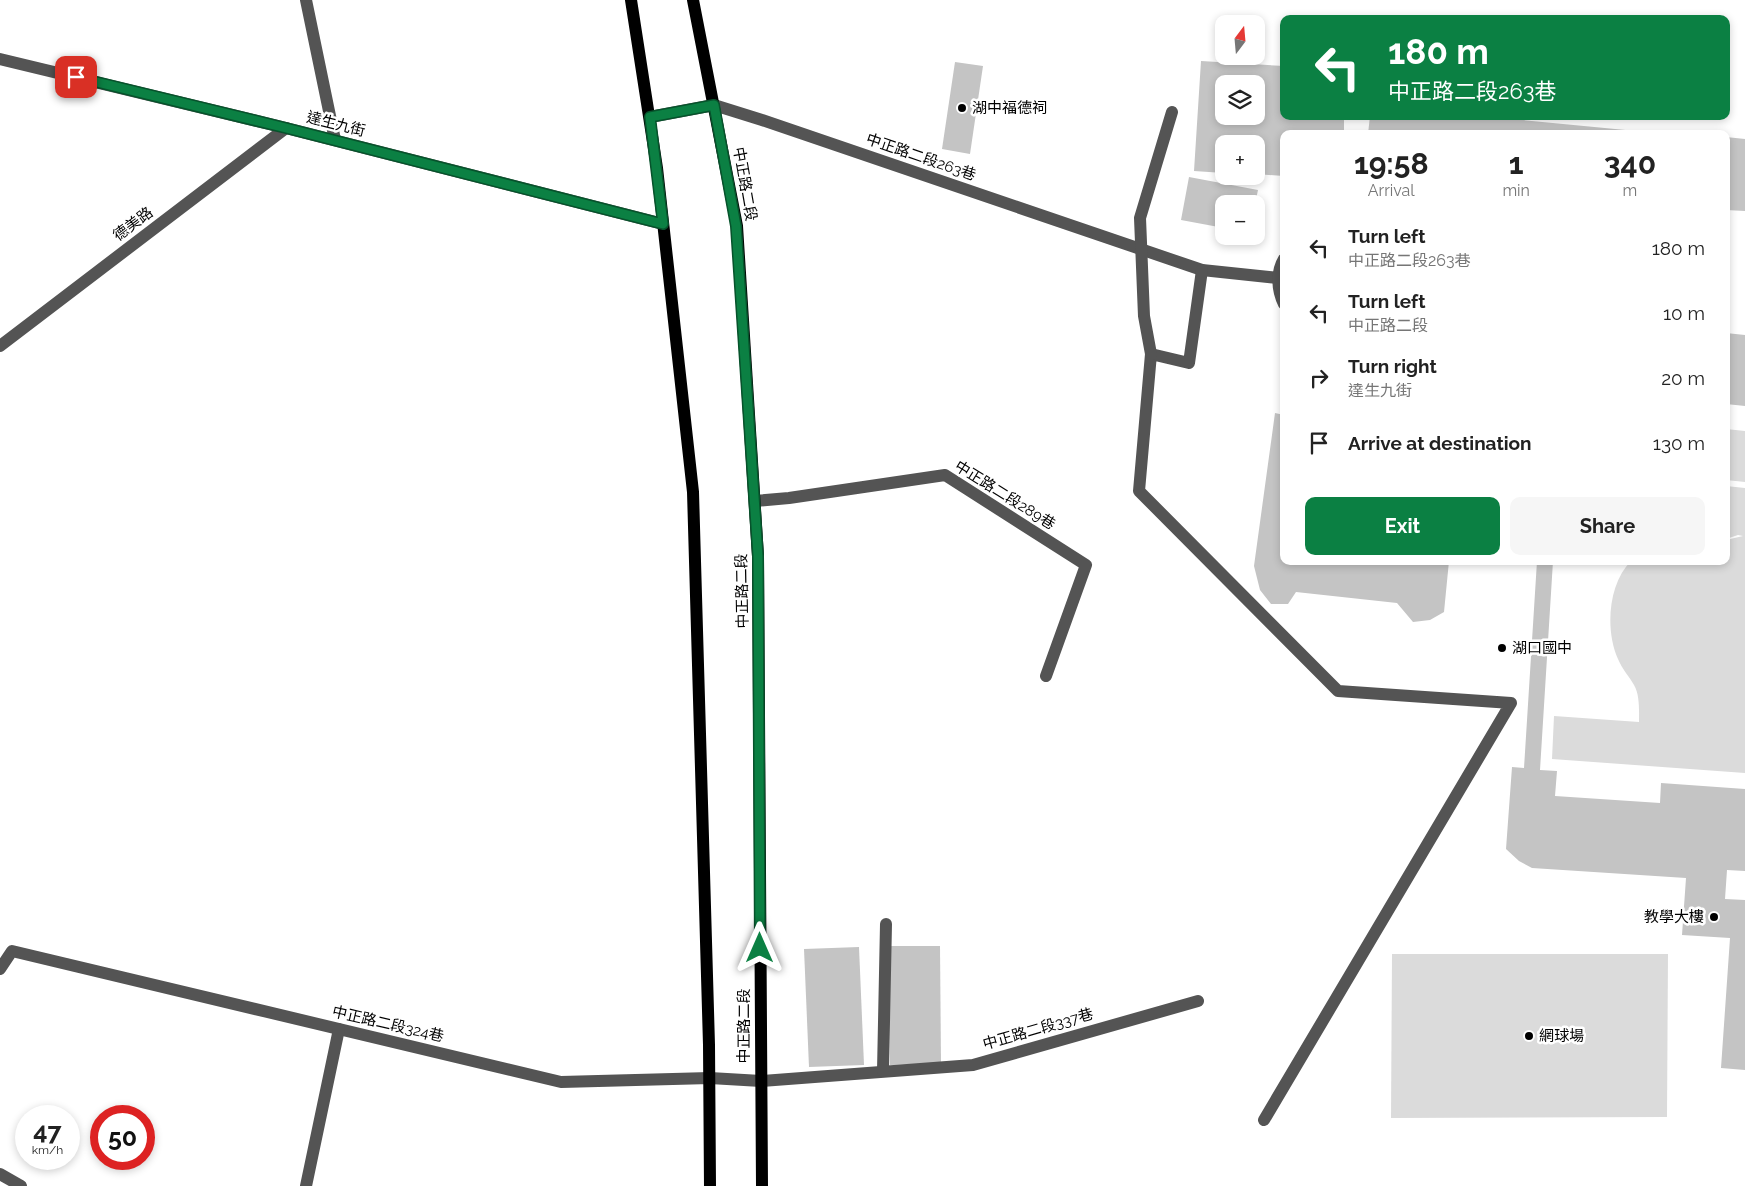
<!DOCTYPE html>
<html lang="en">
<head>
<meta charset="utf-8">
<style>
	body { margin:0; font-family:Raleway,"Noto Sans TC",sans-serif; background:#f6f6f6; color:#222; height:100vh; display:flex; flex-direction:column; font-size:19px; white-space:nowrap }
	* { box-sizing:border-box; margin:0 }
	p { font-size:16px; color:#767676 }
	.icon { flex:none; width:28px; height:28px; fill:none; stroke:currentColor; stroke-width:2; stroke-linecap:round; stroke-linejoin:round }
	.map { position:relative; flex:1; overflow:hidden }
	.panel { position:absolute; left:1280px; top:130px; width:450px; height:435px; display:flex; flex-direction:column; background:#fff; border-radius:10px; box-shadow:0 2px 8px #0003 }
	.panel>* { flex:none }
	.banner { position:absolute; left:1280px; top:15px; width:450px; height:105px; border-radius:10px; box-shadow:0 2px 8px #0003; background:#0b8043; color:#fff; overflow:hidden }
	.needle { width:32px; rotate:16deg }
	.fabs { position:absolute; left:1215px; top:15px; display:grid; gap:10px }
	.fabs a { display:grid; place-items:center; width:50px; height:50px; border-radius:10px; background:#fff; box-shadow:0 2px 8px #0003; font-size:25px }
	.speed { position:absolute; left:15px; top:1105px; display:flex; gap:10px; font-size:25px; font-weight:700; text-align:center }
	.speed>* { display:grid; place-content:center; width:65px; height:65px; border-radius:50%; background:#fff; box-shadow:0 2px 8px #0003; line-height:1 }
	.speed small { font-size:12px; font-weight:400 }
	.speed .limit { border:8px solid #d22; background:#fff; color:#111 }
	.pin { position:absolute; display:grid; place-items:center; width:42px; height:42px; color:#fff; margin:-21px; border-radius:10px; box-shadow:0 2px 8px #0006 }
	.me { position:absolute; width:55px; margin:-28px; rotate:0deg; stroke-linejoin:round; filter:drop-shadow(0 0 4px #0008) }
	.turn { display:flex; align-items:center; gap:18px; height:105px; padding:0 25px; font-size:22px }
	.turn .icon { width:65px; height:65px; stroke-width:2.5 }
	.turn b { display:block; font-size:35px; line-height:42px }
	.eta { display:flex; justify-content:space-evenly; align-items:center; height:85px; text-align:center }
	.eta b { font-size:30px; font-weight:700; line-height:35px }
	.button { display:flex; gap:10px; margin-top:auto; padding:10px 25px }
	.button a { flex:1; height:58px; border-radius:10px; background:#0b8043; color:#fff; font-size:20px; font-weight:700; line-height:58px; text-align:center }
	.button a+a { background:#f6f6f6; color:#222 }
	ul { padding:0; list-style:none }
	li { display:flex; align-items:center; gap:15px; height:65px; padding:0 25px }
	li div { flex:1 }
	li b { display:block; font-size:19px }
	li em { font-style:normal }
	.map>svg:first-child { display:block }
</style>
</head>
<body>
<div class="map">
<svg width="1745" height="1186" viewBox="0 0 1745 1186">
	<rect width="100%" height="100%" fill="#fff"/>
	<g fill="#dbdbdb">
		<polygon points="1726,429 1745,431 1745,482 1726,480"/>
		<path d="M1726,486L1745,488V773L1552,759L1554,716L1639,722C1639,711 1640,695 1634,685C1629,676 1622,669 1618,659C1605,630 1608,584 1631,561H1726V540L1743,536L1738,535L1726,539Z"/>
		<polygon points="1392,954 1668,954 1667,1117 1391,1118"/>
	</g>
	<g fill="#c4c4c4" fill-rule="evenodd">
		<path d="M1201,61L1284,66V116H1344V134H1284V176L1256,174V144H1224V173L1194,171ZM1224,84H1256V116H1224Z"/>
		<polygon points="955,62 983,66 970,154 942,149"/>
		<polygon points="1370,116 1481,116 1667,134 1368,134"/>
		<polygon points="1726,137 1745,139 1745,211 1726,210"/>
		<polygon points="1189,177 1258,190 1255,204 1224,204 1224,228 1181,220"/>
		<polygon points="1726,333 1745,335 1745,406 1726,404"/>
		<polygon points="1275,413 1284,415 1284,561 1449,561 1444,612 1430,620 1413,622 1397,603 1296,592 1288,604 1271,604 1260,590 1254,566"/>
		<polygon points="1537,561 1553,561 1540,770 1557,771 1555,796 1660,803 1661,783 1745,789 1745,871 1727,870 1725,899 1745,900 1745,1070 1721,1068 1730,938 1682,935 1686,878 1532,868 1519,861 1506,849 1512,767 1524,768"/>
		<polygon points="889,946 940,946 941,1064 890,1065"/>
		<polygon points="859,947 864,1065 809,1067 804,949"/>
	</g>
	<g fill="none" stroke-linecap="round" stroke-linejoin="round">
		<g stroke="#545454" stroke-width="12">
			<polyline points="306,0 335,140"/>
			<polyline points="0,59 286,128 663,224"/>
			<polyline points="650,117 714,105 762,120 1202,270 1278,278"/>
			<path d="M1284,259C1276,272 1277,290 1284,304"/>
			<polyline points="1202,270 1189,363 1151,354 1139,491 1338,691 1511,703 1264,1120"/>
			<polyline points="0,346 286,128"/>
			<polyline points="1151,354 1144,316 1140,218 1172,112"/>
			<polyline points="755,501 789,498 945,475 1086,565 1046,676"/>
			<polyline points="0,969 12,951 561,1082 710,1078 761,1081 973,1065 1198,1001"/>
			<polyline points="883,1071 886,924"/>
			<polyline points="0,1174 21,1186"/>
			<polyline points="306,1186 339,1029"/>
		</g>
		<g stroke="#000" stroke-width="12">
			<polyline points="631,0 657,168 693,492 709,1045 710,1186"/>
			<polyline points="693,0 737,226 758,556 762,1186"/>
		</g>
	</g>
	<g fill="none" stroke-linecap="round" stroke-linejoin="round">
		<defs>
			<polyline id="route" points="76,77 286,128 663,224 650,117 714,105 736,226 758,556 760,948"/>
		</defs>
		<use href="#route" stroke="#07532c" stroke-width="12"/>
		<use href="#route" stroke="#0b8043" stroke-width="9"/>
	</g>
	<g fill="#000" stroke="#fff" stroke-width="2">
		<circle cx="962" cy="108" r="5"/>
		<circle cx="1502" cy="648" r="5"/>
		<circle cx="1714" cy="917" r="5"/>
		<circle cx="1529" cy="1036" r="5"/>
	</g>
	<g text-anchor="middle" stroke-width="5" stroke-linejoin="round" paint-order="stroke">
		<g font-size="15" fill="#000" stroke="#fff" text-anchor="start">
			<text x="972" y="113">湖中福德祠</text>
			<text x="1512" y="653">湖口國中</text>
			<text x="1704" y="922" text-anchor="end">教學大樓</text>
			<text x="1539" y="1041">網球場</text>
		</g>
		<g font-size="15" fill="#000" stroke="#fff">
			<text transform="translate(336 124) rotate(14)" y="5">達生九街</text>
			<text transform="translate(921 157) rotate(19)" y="5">中正路二段263巷</text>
			<text transform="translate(745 184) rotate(80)" y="5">中正路二段</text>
			<text transform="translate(133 224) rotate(-37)" y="5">德美路</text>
			<text transform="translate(1005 495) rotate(32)" y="5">中正路二段289巷</text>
			<text transform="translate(742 591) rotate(-91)" y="5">中正路二段</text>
			<text transform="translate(388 1024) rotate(13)" y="5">中正路二段324巷</text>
			<text transform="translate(744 1026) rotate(-90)" y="5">中正路二段</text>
			<text transform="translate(1038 1029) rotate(-16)" y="5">中正路二段337巷</text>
		</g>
	</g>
</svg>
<div class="fabs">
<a><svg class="needle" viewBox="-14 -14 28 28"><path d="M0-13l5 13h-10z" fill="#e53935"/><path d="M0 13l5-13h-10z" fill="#767676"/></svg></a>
<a><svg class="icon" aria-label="layers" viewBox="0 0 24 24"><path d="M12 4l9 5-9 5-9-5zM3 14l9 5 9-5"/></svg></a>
<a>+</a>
<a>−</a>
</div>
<div class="speed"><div>47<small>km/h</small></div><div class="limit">50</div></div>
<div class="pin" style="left:76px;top:77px;background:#d93025"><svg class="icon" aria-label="arrive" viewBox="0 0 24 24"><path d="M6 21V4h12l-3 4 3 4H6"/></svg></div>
<svg class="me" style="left:760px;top:948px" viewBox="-20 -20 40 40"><path d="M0-17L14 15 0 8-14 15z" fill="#0b8043" stroke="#fff" stroke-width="4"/></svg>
<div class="banner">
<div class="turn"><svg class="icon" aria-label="left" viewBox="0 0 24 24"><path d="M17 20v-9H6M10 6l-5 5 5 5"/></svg><div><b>180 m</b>中正路二段263巷</div></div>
</div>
<section class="panel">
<div class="eta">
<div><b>19:58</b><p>Arrival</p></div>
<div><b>1</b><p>min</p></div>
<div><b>340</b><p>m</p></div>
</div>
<ul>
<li><svg class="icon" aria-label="left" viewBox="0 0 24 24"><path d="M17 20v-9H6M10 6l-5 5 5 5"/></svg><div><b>Turn left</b><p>中正路二段263巷</p></div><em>180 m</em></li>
<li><svg class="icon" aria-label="left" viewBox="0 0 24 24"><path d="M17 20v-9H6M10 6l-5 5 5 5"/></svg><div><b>Turn left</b><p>中正路二段</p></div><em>10 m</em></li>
<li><svg class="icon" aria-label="right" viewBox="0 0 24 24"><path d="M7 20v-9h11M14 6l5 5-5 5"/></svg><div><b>Turn right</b><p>達生九街</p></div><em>20 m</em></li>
<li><svg class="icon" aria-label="arrive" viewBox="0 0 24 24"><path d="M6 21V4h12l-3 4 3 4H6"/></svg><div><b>Arrive at destination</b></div><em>130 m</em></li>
</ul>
<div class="button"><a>Exit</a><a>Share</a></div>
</section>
</div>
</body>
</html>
